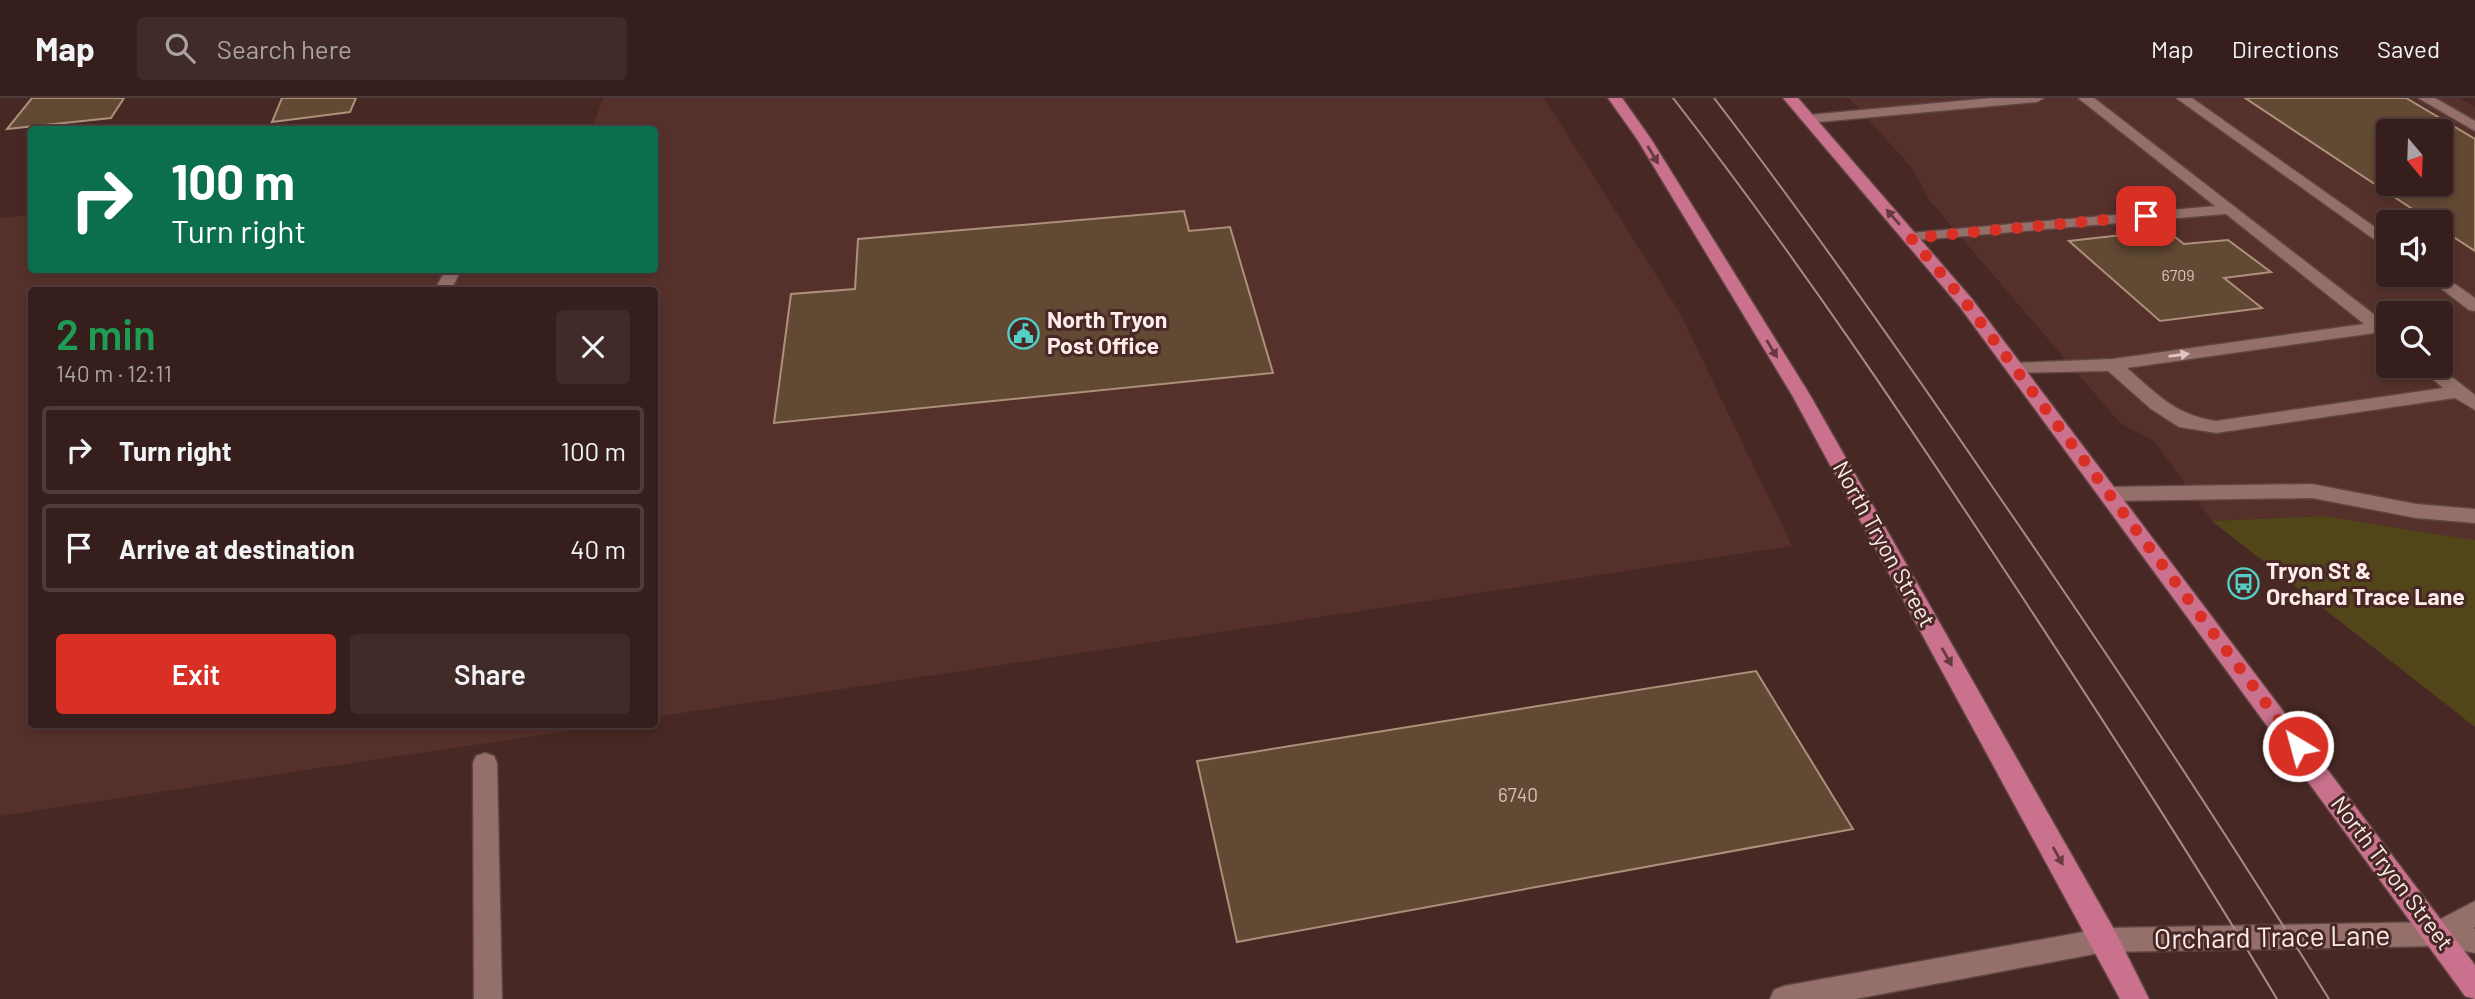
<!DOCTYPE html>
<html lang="en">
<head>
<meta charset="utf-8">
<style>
	body { margin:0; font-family:Barlow,sans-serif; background:#402b28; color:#f1f3f6; height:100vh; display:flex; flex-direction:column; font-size:26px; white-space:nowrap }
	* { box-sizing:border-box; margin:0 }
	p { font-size:23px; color:#aaa2a3 }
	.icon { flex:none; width:38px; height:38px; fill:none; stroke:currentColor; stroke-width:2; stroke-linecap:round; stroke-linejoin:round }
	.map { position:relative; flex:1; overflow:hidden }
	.details { position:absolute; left:28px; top:189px; width:630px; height:441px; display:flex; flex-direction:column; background:#351e1b; border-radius:7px; box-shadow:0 4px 10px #0003,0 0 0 2px #4f3c3a }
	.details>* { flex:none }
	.banner { position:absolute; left:28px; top:28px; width:630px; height:147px; border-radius:7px; box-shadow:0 4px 10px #0003,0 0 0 2px #4f3c3a; background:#0b6e4f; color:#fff; overflow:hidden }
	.needle { width:46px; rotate:161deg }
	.controls { position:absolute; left:2376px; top:21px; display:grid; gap:14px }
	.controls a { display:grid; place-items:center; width:77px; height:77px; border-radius:7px; background:#351e1b; box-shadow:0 4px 10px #0003,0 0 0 2px #4f3c3a; font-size:35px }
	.pin { position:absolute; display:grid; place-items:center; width:60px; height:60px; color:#fff; margin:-30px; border-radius:14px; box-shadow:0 4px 10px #0006 }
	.me { position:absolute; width:77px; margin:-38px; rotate:323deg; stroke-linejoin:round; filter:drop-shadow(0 0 5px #0008) }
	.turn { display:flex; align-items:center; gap:24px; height:147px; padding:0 28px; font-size:32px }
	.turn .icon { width:91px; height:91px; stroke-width:2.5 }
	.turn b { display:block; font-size:49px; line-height:60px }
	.round { display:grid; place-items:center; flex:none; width:74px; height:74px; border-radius:7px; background:#402b28 }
	.summary { display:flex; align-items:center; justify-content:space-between; height:119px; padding:0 28px }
	h1 { font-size:42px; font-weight:600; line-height:52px; color:#1e9e55 }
	.button { display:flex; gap:14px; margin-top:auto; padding:14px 28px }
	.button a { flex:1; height:80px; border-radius:7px; background:#d93025; color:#fff; font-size:28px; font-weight:600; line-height:80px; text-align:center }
	.button a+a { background:#402b28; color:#f1f3f6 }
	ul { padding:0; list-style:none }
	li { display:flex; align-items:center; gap:21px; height:88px; margin:0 14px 10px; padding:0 14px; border:4px solid #4f3c3a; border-radius:7px }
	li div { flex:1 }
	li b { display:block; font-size:26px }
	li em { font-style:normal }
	header { display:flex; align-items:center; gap:42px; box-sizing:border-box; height:98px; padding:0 35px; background:#351e1b; border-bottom:2px solid #4f3c3a }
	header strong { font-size:33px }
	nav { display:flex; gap:38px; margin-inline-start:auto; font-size:24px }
	.search { width:490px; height:63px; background:#402b28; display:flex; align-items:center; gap:18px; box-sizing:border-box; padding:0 24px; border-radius:7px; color:#aaa2a3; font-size:26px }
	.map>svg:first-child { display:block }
</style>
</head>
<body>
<header>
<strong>Map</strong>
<div class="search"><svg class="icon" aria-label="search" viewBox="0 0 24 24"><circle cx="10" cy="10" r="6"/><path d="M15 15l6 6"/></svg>Search here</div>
<nav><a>Map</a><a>Directions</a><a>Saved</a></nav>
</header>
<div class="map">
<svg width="2475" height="901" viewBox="0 0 2475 901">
	<rect width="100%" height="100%" fill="#472824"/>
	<g fill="#56312c" fill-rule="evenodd">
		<polygon points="603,0 1544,0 1680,215 1792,448 655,619 654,192 32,192 32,626 606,627 0,718 0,120 31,117 32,172 654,172 654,32 592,31"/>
		<path d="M1849,0H2459L2475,9V442L2322,418L2212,423L2154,343L2120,325L1930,103L1912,70ZM2389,33H2441V86H2389ZM2389,124H2441V177H2389ZM2389,215H2441V268H2389Z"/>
	</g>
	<polygon fill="#52451a" points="2322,418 2475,442 2475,629 2212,423"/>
	<g fill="#624934" stroke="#ad9079" stroke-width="2" fill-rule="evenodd">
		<polygon points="32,0 124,0 111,20 7,31"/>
		<polygon points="282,0 356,0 350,14 272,24"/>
		<path d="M2245,0H2406L2475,41V153L2441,131V124H2432ZM2389,33H2441V86H2389Z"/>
		<polygon points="1184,113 1189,133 1230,129 1273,275 774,325 791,196 855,191 858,141"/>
		<polygon points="2166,132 2184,146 2228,142 2271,174 2224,180 2262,210 2160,223 2069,143"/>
		<polygon points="1756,573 1853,731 1237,844 1197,663"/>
	</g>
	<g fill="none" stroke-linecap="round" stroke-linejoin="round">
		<defs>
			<g id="service">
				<polygon points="1991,0 2044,0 2037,4 1808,25 1801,21 1808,17"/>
				<path d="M2078,0H2094L2389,228V237L2375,235L2127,270C2157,296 2175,317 2216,323L2443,290L2418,268H2438L2475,297V312L2455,300L2216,335L2179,329L2151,311L2108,273L2009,275L2006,271L2009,267L2015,265L2112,261L2364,226L2226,116L1905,143L1903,140L1905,137L1911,135L2215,108Z"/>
				<polygon points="2176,0 2192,0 2389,139 2389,152"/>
				<polygon points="2418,0 2435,0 2475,23 2475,33"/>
				<polygon points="445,172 461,172 451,192 435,192"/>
				<polygon points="2441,176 2475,200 2475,213 2469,212 2423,177"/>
				<polygon points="2312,386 2416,406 2475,411 2475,425 2416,420 2312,400 2108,403 2101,401 2098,396 2101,391 2108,389"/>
			</g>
			<g id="minor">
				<polygon points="485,655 494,658 497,665 502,901 474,901 473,665 476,658"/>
				<polygon points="2475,803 2475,829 2473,830 2475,831 2475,855 2438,848 2105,854 1855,901 1770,901 1774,892 1784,888 2105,830 2435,824"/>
			</g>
			<g id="primary">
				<polygon points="1608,0 1622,0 1651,41 1810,297 2115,833 2149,901 2120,901 1792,297 1637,41"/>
				<polygon points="1783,0 1798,0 1972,201 2475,867 2475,901 2465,898 1960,209"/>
			</g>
		</defs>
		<use href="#service" stroke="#5e4442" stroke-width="3"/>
		<use href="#minor" stroke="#5e4442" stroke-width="3"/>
		<use href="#primary" stroke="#5e4442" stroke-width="3"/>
		<use href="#service" fill="#95706a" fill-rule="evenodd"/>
		<use href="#minor" fill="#95706a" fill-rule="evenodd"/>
		<use href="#primary" fill="#c9718d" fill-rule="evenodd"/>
		<g stroke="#a38b88" stroke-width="2">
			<path d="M1673,0C1796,158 1907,324 2017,491C2106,627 2194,762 2277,901"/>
			<path d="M1714,0C1813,129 1906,262 1998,397C2112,562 2223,730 2329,901"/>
		</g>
	</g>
	<defs><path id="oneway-solid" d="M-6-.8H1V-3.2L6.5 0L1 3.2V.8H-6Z" transform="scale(1.75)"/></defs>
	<g fill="#683a3e">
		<use href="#oneway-solid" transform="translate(1653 57) rotate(59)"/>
		<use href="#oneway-solid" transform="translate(1893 119) rotate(-131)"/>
		<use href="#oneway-solid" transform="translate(1772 251) rotate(59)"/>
		<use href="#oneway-solid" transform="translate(1947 559) rotate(61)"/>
		<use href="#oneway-solid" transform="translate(2058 758) rotate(61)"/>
	</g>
	<use fill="#dec7c3" href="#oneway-solid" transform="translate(2179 257) rotate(-8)"/>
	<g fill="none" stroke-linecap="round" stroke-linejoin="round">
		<polyline stroke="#d93025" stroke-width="12" stroke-dasharray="0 21.6" points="2146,118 1911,140 1966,205 2298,648"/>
	</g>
	<defs>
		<symbol id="civic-ring" viewBox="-11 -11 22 22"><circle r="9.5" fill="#472824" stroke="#55cec5" stroke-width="1.5"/><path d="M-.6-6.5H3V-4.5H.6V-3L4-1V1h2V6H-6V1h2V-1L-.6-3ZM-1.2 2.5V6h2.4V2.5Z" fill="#55cec5"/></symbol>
		<symbol id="bus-ring" viewBox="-11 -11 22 22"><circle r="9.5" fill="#472824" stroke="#55cec5" stroke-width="1.5"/><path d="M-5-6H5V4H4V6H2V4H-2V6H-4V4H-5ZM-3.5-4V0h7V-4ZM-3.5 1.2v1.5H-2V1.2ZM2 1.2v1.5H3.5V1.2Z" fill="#55cec5"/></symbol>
	</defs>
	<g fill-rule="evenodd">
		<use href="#civic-ring" x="1006" y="218" width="35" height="35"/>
		<use href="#bus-ring" x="2226" y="468" width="35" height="35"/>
	</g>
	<g text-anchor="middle" stroke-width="6" stroke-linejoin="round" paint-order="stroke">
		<g font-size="16" fill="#d6c3bc">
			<text x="2178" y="183">6709</text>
		</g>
		<g font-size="19" fill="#d6c3bc">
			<text x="1518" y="704">6740</text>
		</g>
		<g font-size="23" font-weight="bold" fill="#fdece9" stroke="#472824" text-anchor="start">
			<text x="1047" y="230">North Tryon<tspan x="1047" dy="26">Post Office</tspan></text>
			<text x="2266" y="481">Tryon St &amp;<tspan x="2266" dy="26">Orchard Trace Lane</tspan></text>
		</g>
		<g font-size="23" fill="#fdece9" stroke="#472824">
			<text transform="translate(1884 446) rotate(61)" y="8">North Tryon Street</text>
			<text transform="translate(2392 775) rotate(53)" y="8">North Tryon Street</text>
		</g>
		<g font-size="28" fill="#fdece9" stroke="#472824">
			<text transform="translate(2272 839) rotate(-1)" y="10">Orchard Trace Lane</text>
		</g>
	</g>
</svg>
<div class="controls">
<a><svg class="needle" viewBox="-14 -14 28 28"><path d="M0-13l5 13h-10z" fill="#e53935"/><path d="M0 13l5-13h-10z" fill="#aaa2a3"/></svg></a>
<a><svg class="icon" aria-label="sound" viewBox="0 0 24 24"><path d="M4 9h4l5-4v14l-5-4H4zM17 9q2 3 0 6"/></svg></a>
<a><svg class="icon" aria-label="search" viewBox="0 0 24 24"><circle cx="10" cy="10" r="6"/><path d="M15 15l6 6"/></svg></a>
</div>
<div class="pin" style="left:2146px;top:118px;background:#d93025"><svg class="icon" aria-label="arrive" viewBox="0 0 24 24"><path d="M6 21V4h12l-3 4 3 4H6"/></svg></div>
<svg class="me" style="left:2298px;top:648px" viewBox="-20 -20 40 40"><circle r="17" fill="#d93025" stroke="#fff" stroke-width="3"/><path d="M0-11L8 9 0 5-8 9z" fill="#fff"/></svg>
<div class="banner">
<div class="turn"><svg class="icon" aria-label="right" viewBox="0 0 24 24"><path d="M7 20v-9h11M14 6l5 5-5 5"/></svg><div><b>100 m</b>Turn right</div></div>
</div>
<section class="details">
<div class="summary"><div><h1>2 min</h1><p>140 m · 12:11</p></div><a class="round"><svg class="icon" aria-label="close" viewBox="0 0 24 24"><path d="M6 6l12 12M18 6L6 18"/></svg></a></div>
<ul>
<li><svg class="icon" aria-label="right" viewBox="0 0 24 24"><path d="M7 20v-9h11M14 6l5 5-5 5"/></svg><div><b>Turn right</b></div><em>100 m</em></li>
<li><svg class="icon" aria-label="arrive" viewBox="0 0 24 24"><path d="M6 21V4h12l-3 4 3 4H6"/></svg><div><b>Arrive at destination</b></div><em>40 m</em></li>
</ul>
<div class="button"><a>Exit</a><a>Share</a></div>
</section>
</div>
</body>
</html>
